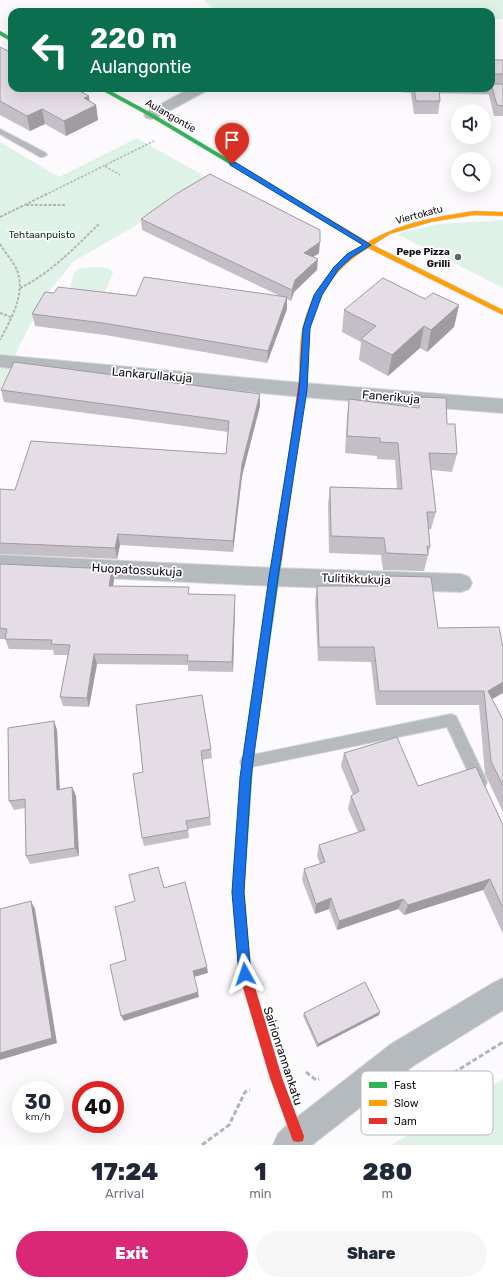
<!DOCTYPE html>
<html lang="en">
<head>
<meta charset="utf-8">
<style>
	body { margin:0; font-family:Rubik,sans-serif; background:#f6f6f7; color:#1f2937; height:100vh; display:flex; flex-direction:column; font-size:15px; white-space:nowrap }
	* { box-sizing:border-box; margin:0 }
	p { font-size:13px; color:#747a83 }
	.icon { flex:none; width:22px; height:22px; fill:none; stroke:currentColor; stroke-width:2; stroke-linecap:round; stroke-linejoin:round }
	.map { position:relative; height:1145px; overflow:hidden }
	.panel { display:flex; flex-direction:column; background:#fff; flex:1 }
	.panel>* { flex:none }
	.hud { position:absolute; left:8px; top:8px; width:487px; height:84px; border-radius:12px; box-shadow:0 4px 16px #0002; background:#0b6e4f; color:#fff; overflow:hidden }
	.controls { position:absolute; left:451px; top:104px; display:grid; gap:8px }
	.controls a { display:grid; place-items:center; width:40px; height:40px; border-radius:50%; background:#fff; box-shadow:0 4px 16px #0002; font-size:20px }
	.speed { position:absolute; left:12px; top:1081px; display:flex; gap:8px; font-size:20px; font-weight:700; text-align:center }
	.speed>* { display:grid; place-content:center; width:52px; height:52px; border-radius:50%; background:#fff; box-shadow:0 4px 16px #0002; line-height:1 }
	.speed small { font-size:10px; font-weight:400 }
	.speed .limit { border:6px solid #d22; background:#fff; color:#111 }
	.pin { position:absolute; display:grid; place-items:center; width:34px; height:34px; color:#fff; margin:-41px -17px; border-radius:50% 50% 50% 0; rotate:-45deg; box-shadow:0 0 4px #0007 }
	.pin .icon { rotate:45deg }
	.me { position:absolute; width:44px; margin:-22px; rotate:355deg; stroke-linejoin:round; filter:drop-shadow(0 0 3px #0008) }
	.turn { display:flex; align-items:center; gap:14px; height:84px; padding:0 16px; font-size:18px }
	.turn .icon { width:52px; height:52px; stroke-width:2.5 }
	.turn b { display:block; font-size:28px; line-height:34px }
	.eta { display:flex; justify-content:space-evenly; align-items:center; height:68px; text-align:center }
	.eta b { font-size:24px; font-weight:800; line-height:28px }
	.primary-button { display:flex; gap:8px; margin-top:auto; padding:8px 16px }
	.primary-button a { flex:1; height:46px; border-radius:24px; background:#db2777; color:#fff; font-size:16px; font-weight:800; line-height:46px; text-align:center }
	.primary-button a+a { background:#f6f6f7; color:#1f2937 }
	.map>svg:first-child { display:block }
</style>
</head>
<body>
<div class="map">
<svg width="503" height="1145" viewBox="0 0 503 1145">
	<rect width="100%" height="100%" fill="#fcfafd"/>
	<g fill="#dff2e8">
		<polygon points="204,0 503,0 503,19 491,19 491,12 217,12"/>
		<polygon points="137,138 213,181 74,261 47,294 21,342 0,391 0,142 59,177"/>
		<polygon points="503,220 503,288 397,234 437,224"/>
		<polygon points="99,267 110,269 113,273 104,294 70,290 73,275 79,268"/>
		<polygon points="503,1078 503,1145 391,1145 500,1081"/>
	</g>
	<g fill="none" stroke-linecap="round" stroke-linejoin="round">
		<defs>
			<g id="lane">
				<polygon points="0,129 46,153 47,155 43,157 40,157 0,134"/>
				<polygon points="451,714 456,716 485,777 487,782 485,787 480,789 475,787 447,727 247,768 242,767 240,762 242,757 247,756"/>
			</g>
			<g id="street">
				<polygon points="491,86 503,86 503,94 406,92 401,91 399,88 491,88"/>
				<polygon points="191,88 208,88 206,91 156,118 151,119 146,118 144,115 146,112"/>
				<polygon points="0,355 303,383 503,399 503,413 303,397 0,367"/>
				<polygon points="0,555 274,568 461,574 469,577 472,583 469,589 461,592 274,586 0,573"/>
				<polygon points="503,978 503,1010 413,1066 312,1145 273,1145 278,1134 287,1125 391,1044 493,983"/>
			</g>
			<g id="fast">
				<polygon points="0,31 12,38 12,42 0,35"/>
				<polygon points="98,88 105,88 153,114 327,218 322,219 149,116"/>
				<polygon points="278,554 281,555 282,558 254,751 245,876 243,880 239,882 235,880 233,876 244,751 274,558 275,555"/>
			</g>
			<path id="slow" d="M474,211L503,212V216L474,215L431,222L390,234L373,245L503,310V315L368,248C338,266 318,292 310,328C306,343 308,364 307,380L303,383L300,382L299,380C300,364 299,343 303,327C311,291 332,264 363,245L322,219V217H326L368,242C402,222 436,217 474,211Z"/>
			<g id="jam">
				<polygon points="303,377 307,380 282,558 281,561 275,561 274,558 299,380"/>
				<polygon points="239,870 243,872 245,876 244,892 251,974 282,1078 304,1136 303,1141 298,1142 293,1141 270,1078 239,974 232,892 235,872"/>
			</g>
		</defs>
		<use href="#lane" stroke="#d7d5d7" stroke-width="2"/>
		<use href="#street" stroke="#d7d5d7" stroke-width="2"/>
		<use href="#fast" stroke="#d7d5d7" stroke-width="1"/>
		<use href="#slow" stroke="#d7d5d7" stroke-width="1"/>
		<use href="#jam" stroke="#d7d5d7" stroke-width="1"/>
		<g stroke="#b2b5b8" stroke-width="1.5" stroke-dasharray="2.5 1.5" stroke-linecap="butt">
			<polyline points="105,166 120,175"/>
			<polyline points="45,195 154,141"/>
		</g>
		<g stroke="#b2b5b8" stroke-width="2" stroke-dasharray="3 1.5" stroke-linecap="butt">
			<polyline points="26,205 66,205"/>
			<polyline points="0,217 47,194"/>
			<path d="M0,244C5,253 13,261 17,270C26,294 11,319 0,340"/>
			<path d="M20,288C51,273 74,248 99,224"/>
			<polyline points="0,313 11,317"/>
		</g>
		<g stroke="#b2b5b8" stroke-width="3" stroke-dasharray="5 2.5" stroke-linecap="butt">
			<polyline points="306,1072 316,1080 319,1079"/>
			<polyline points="372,1118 375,1122 503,1042"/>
			<polyline points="202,1145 229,1125 245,1092 250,1090"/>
		</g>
		<use href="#lane" fill="#b5babe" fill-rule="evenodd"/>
		<use href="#street" fill="#b5babe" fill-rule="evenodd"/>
		<use href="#fast" fill="#30b455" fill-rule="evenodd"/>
		<use href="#slow" fill="#ff9f0a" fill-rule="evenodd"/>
		<use href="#jam" fill="#e5322d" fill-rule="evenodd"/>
	</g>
	<g fill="#c4bec6">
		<polygon points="0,47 12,88 89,96 89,101 96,105 98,120 66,136 45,124 30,131 0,115"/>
		<polygon points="491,60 503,60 503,116 494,116 489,95 491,85"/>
		<polygon points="412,88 439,88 440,101 438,114 414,114 411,94"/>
		<polygon points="141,219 319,253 313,257 317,270 294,292 291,301 287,299 287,309 267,363 105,335 35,326 32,314 54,293 136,296 280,296 142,230"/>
		<polygon points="425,299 459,305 454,327 427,352 420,348 388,376 359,360 361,342 342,332 344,310"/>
		<polygon points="1,390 260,394 260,406 242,476 233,552 120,545 117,559 0,554 0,489 15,490 226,454 228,432 4,402"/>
		<polygon points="421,397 447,424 457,454 452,472 431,470 436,512 431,529 428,529 430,547 424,571 383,570 381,555 329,553 328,504 330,487 397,489 395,460 377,459 377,456 345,453 347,417 349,399 419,408"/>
		<polygon points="0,564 114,580 113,586 189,594 235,606 233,672 188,671 188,665 97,664 89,707 63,706 60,697 68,655 54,655 53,650 9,649 5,639 0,639"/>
		<polygon points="390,576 438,628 503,648 503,692 492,699 503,720 503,812 485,774 479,705 376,705 371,662 318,661 315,601 317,586 387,586"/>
		<polygon points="136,705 211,749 212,758 202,760 211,825 188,829 189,838 144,846 142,838 143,772"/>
		<polygon points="54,721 57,730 60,789 72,787 76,796 79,856 30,864 26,856 25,808 14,810 9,801"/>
		<polygon points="344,753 503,825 503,934 483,890 404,915 398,909 337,930 329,909 315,914 302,880 304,869 320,864 317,856 319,845 358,832 348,809 351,796 353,795 341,766"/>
		<polygon points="304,1013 379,1015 317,1047 303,1016"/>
	</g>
	<g fill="#a09ba1">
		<polygon points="493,74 491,84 491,75"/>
		<polygon points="89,96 90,107 96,105 98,120 66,136 64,121 84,98"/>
		<polygon points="42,109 45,124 30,131 27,116"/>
		<polygon points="320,242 319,253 303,264 304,253"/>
		<polygon points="318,259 317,270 294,292 291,301 292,290 295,280"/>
		<polygon points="287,297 287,309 267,363 268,351"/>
		<polygon points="459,305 454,327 427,352 431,330"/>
		<polygon points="424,326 420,348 388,376 392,355"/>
		<polygon points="260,394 260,406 242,476 233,552 233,541 242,464"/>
		<polygon points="118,534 120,545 117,559 115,548"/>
		<polygon points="112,569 114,580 111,597 109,586"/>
		<polygon points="235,595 235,606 233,672 232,662"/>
		<polygon points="94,654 97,664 89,707 87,698"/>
		<polygon points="503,682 503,693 485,703 488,691"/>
		<polygon points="54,721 57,730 60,799 57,790"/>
		<polygon points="72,787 76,796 79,856 75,848"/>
		<polygon points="490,879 483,890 404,915 408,905"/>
		<polygon points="331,898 329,909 315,914 316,904"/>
		<polygon points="403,899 398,909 337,930 339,921"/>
		<polygon points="31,901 35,909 57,1043 0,1060 0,1053"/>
		<polygon points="207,967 208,973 194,977 193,971"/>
		<polygon points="198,992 199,997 124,1021 121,1016"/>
		<polygon points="380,1012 379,1015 317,1047 318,1044"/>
	</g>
	<g fill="#e4dde6" stroke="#a09ba1">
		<polygon points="0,47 12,53 12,88 74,88 89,96 84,98 96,105 64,121 42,109 27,116 0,101"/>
		<polygon points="491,60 503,60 503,74 493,74 491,75"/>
		<polygon points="491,84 503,84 503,106 497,105"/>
		<polygon points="414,88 439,88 440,101 416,101"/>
		<polygon points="210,174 320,230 320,242 304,253 318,259 295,280 292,290 141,219 176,194"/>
		<polygon points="144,277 287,297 268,351 103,323 32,314 45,292 54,293 58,287 136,296"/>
		<polygon points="383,278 425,299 433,293 459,305 431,330 424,326 392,355 361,339 376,326 344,310"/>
		<polygon points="14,362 260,394 242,464 233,541 118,534 115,548 0,543 0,489 15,490 31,441 226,454 229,421 1,390"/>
		<polygon points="421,397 446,398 447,424 455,424 457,454 429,453 436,512 427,512 430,547 427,546 428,555 386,553 384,538 331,536 330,487 402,489 398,443 380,442 380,438 347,436 349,399 419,408"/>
		<polygon points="0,564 112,569 109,586 189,587 188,594 235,595 232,662 187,661 188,655 94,654 87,698 60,697 70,645 51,644 52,640 5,639 7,629 0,628"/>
		<polygon points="390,576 431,577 438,628 499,627 503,648 503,682 488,691 503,720 503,786 491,761 484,691 379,691 374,647 319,647 317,586 391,586"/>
		<polygon points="202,695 211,749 201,751 210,817 186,821 188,830 142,838 133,774 143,772 136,705"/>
		<polygon points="54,721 57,790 72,787 75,848 26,856 25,799 9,801 8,728"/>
		<polygon points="397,737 418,786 476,767 503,825 503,908 490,879 408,905 403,899 339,921 331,898 316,904 304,869 325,862 319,845 365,830 351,796 359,791 344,753"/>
		<polygon points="158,867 164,888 185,882 207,967 193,971 198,992 121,1016 110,965 126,960 115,907 135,901 129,875"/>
		<polygon points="31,901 52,1038 0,1053 0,909"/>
		<polygon points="365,982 380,1012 318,1044 304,1013"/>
	</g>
	<polygon fill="#1a73e8" stroke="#114b97" points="230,162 235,162 371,245 352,257 338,270 322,295 310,328 307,390 278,577 251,777 244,892 251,974 249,979 245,980 241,979 239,974 232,892 240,777 269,577 299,390 303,328 314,295 334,267 347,254 363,245 230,165"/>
	<circle fill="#656166" stroke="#fff" stroke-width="1.5" cx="458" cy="257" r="4"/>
	<g text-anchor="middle" stroke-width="3.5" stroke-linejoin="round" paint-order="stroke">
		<g font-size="10" fill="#140e15" stroke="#fff">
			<text transform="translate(171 115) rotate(30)" y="4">Aulangontie</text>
			<text transform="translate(419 214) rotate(-15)" y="4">Viertokatu</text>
		</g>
		<g font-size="10" fill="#05321e" stroke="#fff">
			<text x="42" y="238">Tehtaanpuisto</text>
		</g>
		<g font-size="10" font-weight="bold" fill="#140e15" stroke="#fff" text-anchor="end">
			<text x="450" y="255">Pepe Pizza<tspan x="450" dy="12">Grilli</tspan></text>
		</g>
		<g font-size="12" fill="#140e15" stroke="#fff">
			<text transform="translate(152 375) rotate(5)" y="4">Lankarullakuja</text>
			<text transform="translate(391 397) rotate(5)" y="4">Fanerikuja</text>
			<text transform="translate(137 570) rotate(3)" y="4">Huopatossukuja</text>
			<text transform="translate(356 579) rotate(2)" y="4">Tulitikkukuja</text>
			<text transform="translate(283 1056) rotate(72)" y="4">Sairionrannankatu</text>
		</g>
	</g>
	<rect x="361" y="1071" width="132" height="64" rx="6" fill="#fff" stroke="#b8b7b9" stroke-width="1"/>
	<rect x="369" y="1082" width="18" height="6" fill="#30b455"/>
	<rect x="369" y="1100" width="18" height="6" fill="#ff9f0a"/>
	<rect x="369" y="1118" width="18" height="6" fill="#e5322d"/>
	<g font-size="11" fill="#140e15">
		<text x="394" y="1089">Fast</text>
		<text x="394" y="1107">Slow</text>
		<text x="394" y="1125">Jam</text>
	</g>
</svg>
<div class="controls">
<a><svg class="icon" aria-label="sound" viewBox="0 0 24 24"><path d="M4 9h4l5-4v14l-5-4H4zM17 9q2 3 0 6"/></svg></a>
<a><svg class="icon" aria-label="search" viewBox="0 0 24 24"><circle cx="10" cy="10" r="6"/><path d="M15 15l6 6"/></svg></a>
</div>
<div class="speed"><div>30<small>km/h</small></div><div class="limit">40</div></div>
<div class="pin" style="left:232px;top:164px;background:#d93025"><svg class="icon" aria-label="arrive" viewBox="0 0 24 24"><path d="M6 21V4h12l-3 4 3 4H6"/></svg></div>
<svg class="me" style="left:245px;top:974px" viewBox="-20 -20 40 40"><path d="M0-17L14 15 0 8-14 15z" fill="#1a73e8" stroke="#fff" stroke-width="4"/></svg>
<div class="hud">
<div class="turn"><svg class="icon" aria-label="left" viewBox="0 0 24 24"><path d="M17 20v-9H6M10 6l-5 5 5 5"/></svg><div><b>220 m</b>Aulangontie</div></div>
</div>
</div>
<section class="panel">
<div class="eta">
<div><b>17:24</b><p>Arrival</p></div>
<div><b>1</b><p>min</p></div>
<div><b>280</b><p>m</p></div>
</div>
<div class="primary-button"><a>Exit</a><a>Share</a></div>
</section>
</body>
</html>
